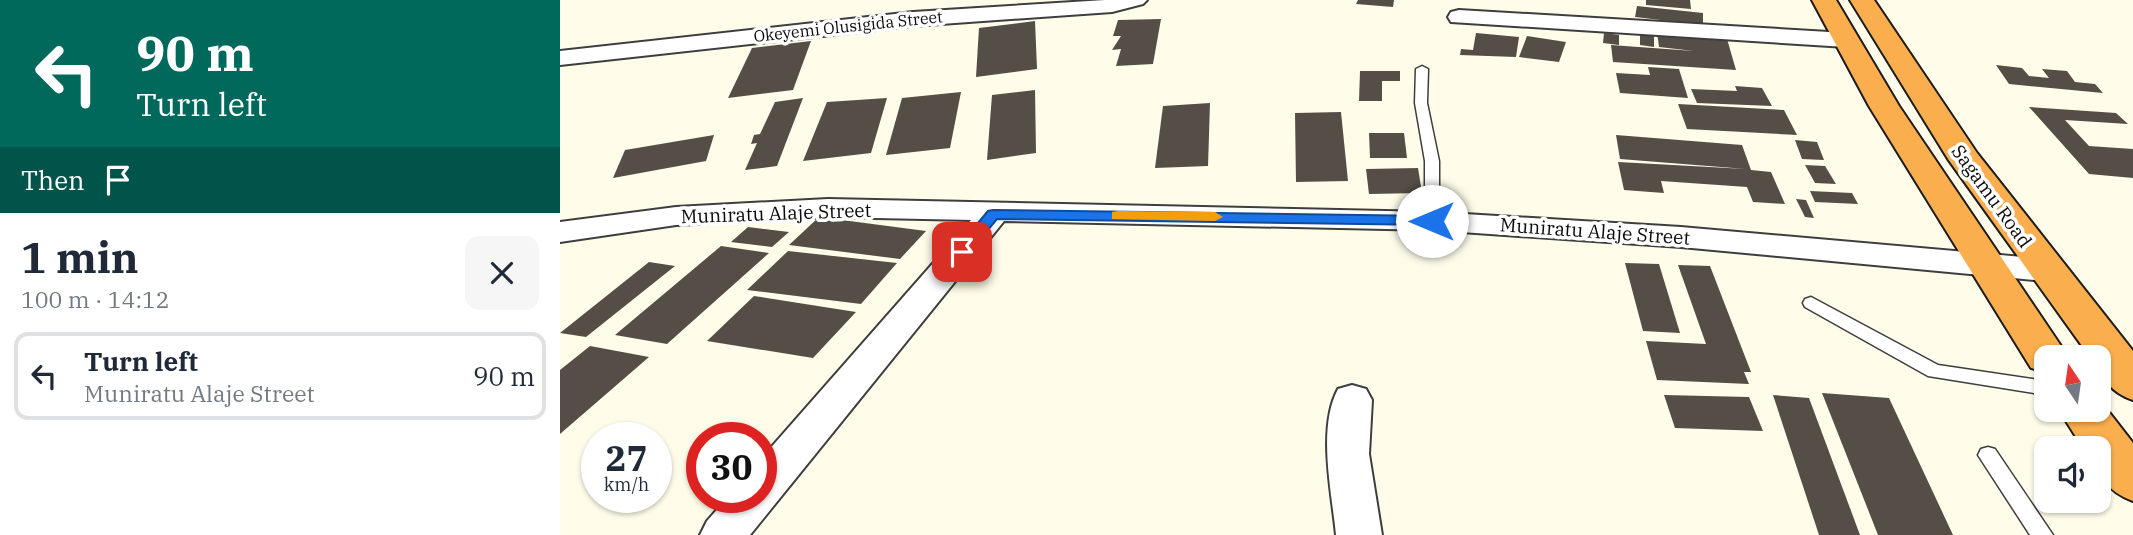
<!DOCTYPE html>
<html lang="en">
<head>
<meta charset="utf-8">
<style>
	body { margin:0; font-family:"IBM Plex Serif",serif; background:#f6f6f7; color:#1f2937; height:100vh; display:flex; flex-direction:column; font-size:26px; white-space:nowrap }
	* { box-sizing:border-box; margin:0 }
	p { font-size:23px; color:#747a83 }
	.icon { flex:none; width:38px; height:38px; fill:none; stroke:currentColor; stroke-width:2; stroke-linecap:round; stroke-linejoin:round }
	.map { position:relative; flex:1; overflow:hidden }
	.drawer { display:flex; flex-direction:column; background:#fff; width:560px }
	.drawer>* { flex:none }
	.guide { background:#00695c; color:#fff; overflow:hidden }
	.needle { width:46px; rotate:347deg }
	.fabs { position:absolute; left:1474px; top:345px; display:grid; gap:14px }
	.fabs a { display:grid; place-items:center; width:77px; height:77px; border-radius:14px; background:#fff; box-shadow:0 2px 5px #0004; font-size:35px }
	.speed { position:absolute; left:21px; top:422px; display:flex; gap:14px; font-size:35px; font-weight:700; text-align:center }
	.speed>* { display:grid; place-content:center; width:91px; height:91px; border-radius:50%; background:#fff; box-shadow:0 2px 5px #0004; line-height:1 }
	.speed small { font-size:18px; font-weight:400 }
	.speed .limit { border:10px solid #d22; background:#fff; color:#111 }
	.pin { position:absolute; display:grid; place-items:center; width:60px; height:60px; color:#fff; margin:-30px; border-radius:14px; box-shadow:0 4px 10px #0006 }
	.me { position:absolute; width:77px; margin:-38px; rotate:270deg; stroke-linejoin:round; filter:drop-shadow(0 0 5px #0008) }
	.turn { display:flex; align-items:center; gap:24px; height:147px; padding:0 21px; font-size:32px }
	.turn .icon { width:91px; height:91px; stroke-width:2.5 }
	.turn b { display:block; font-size:49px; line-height:60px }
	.then { display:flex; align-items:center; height:66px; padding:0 21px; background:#0003; gap:14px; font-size:26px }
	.round { display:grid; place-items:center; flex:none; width:74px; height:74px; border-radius:14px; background:#f6f6f7 }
	.overview { display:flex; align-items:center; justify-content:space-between; height:119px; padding:0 21px }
	h1 { font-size:42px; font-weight:700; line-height:52px }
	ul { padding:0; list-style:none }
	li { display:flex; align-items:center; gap:21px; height:88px; margin:0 14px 10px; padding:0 7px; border:4px solid #e0e1e3; border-radius:14px }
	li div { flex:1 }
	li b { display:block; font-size:26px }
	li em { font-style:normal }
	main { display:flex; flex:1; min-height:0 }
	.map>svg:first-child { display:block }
</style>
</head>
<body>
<main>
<section class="drawer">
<div class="guide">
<div class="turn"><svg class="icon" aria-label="left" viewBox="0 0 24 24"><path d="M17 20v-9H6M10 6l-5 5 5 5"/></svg><div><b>90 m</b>Turn left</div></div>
<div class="then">Then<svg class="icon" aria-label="arrive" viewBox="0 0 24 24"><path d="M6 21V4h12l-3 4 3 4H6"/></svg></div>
</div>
<div class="overview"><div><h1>1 min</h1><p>100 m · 14:12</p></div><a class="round"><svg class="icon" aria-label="close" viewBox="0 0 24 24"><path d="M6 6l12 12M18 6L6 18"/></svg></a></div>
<ul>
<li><svg class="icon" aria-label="left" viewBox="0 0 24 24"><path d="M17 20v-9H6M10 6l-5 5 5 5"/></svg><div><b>Turn left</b><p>Muniratu Alaje Street</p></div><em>90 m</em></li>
</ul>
</section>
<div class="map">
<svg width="1573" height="535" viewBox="0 0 1573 535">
	<rect width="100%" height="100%" fill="#fffdea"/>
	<g fill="#544e47">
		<polygon points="798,0 834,0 833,7 796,4"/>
		<polygon points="1086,0 1130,0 1131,9 1086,5"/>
		<polygon points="1077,6 1143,13 1143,25 1075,17"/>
		<polygon points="601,19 593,64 556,66 561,49 552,50 561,36 553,36 558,20"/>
		<polygon points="475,21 477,69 416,77 419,28"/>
		<polygon points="1097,32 1167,39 1176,70 1053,62 1051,45 1134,51 1099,47"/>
		<polygon points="916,33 959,37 956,57 900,55 901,49 913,50"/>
		<polygon points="1044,33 1059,35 1059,45 1043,43"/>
		<polygon points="1080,33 1094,34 1094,47 1080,45"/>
		<polygon points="967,36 1006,42 999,62 959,57"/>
		<polygon points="251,41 233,90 168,98 192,48"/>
		<polygon points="1436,65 1462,68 1469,76 1489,78 1482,69 1507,71 1515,82 1535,84 1543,93 1449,84"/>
		<polygon points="1088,67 1119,69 1128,98 1060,93 1056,73 1090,75"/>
		<polygon points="800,71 840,71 840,81 822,81 822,101 799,101"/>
		<polygon points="1175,86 1202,88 1212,106 1137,103 1131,89 1177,91"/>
		<polygon points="475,90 476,153 427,160 432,95"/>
		<polygon points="401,92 390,148 326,155 342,98"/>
		<polygon points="243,98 217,166 185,170 197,143 191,144 194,135 200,134 215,102"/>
		<polygon points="327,98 311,153 243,161 267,102"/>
		<polygon points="650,103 648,166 595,168 603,106"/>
		<polygon points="1118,104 1224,110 1237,135 1127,129"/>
		<polygon points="1469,107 1556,113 1568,124 1505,120 1529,146 1573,149 1573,178 1529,174"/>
		<polygon points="781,112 788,181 736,182 735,113"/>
		<polygon points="809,133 844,133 847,158 810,158"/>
		<polygon points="154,135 146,161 53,178 65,150"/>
		<polygon points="1056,135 1182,145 1191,170 1211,172 1225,204 1193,202 1187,187 1101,181 1104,193 1064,190 1058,162 1186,169 1060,159"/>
		<polygon points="1235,140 1257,142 1264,160 1242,159"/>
		<polygon points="1245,165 1265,166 1276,184 1255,183"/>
		<polygon points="858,168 862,193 809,194 806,169"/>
		<polygon points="1250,191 1292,193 1298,204 1255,202"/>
		<polygon points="1236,199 1246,200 1254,218 1245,217"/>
		<polygon points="259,217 366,231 340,259 229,245"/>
		<polygon points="188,227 229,232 212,247 171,242"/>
		<polygon points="161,246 209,253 107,344 55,335"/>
		<polygon points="228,251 337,263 301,304 187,290"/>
		<polygon points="89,262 115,266 26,337 0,333"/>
		<polygon points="1065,263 1099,264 1120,333 1083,331"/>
		<polygon points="1118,265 1150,266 1191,372 1184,372 1189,384 1097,380 1086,341 1146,344"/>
		<polygon points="194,296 296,312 253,358 147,341"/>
		<polygon points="30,346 89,357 0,434 0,370"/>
		<polygon points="1262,393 1329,398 1393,535 1318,535"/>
		<polygon points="1104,395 1189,397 1203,431 1115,428"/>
		<polygon points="1213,395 1249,398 1300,535 1259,535"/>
	</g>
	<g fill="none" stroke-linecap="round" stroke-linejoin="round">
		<defs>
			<g id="lane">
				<polygon points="862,66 868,69 867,103 879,161 879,221 872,225 865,221 865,161 855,103 856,69"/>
				<polygon points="1251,297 1378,365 1486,381 1486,395 1368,376 1245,307 1243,303 1245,299"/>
				<polygon points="1428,447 1435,449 1493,535 1470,535 1418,455 1421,449"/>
			</g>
			<g id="street">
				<polygon points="545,0 587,0 583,4 552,12 353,26 0,65 0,51 353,12"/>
				<polygon points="899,10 1286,33 1297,40 1286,47 891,22 888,17 891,12"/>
				<polygon points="268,199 872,212 1121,227 1486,259 1498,262 1503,270 1498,278 1486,281 1121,247 872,230 444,221 190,535 140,535 147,521 168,497 201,497 201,459 411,220 268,217 116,225 0,242 0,222 116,207"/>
				<path d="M792,385L806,389L812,400L809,454L822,535H776C772,493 757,428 778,389Z"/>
			</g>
			<g id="highway">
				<polygon points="1252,0 1276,0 1339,106 1501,346 1508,357 1486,357 1486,372 1471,368 1309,106"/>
				<path d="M1290,0H1314L1417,153L1573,351V400C1554,394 1538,378 1538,357H1530L1388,159Z"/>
				<path d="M1538,398L1573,443V501C1546,491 1538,476 1538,448H1523L1499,410H1538Z"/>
			</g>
		</defs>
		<use href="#lane" stroke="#3e3e3e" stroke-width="3"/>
		<use href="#street" stroke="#3e3e3e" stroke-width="4"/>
		<use href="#highway" stroke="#1c1c1c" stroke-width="4"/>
		<use href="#lane" fill="#fff" fill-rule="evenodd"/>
		<use href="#street" fill="#fff" fill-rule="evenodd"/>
		<use href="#highway" fill="#faae4d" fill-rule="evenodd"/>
	</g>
	<polygon fill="#1a73e8" stroke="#114b97" stroke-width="2" points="433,210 872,216 879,221 872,225 437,219 407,255 396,255 396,249 428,211"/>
	<polygon fill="#f59e0b" points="558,211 655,212 663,217 655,221 552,219 552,212"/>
	<g text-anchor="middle" stroke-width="7" stroke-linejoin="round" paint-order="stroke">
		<g font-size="16" fill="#0b0b0b" stroke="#fff">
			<text transform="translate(288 26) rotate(-6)" y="6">Okeyemi Olusigida Street</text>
		</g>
		<g font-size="19" fill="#0b0b0b" stroke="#fff">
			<text transform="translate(1432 196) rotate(54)" y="7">Sagamu Road</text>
			<text transform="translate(216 213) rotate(-2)" y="7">Muniratu Alaje Street</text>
			<text transform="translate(1035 231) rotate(4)" y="7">Muniratu Alaje Street</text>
		</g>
	</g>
</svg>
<div class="fabs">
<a><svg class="needle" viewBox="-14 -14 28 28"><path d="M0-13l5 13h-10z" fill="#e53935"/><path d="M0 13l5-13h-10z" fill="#747a83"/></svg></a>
<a><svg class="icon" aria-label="sound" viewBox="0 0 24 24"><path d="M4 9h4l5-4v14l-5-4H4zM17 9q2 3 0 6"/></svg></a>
</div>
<div class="speed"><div>27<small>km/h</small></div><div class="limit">30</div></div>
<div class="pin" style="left:402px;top:252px;background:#d93025"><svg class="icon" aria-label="arrive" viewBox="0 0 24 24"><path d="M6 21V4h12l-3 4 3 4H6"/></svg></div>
<svg class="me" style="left:872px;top:221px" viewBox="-20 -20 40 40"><circle r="19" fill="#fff"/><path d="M0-13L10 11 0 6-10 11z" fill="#1a73e8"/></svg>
</div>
</main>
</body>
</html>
